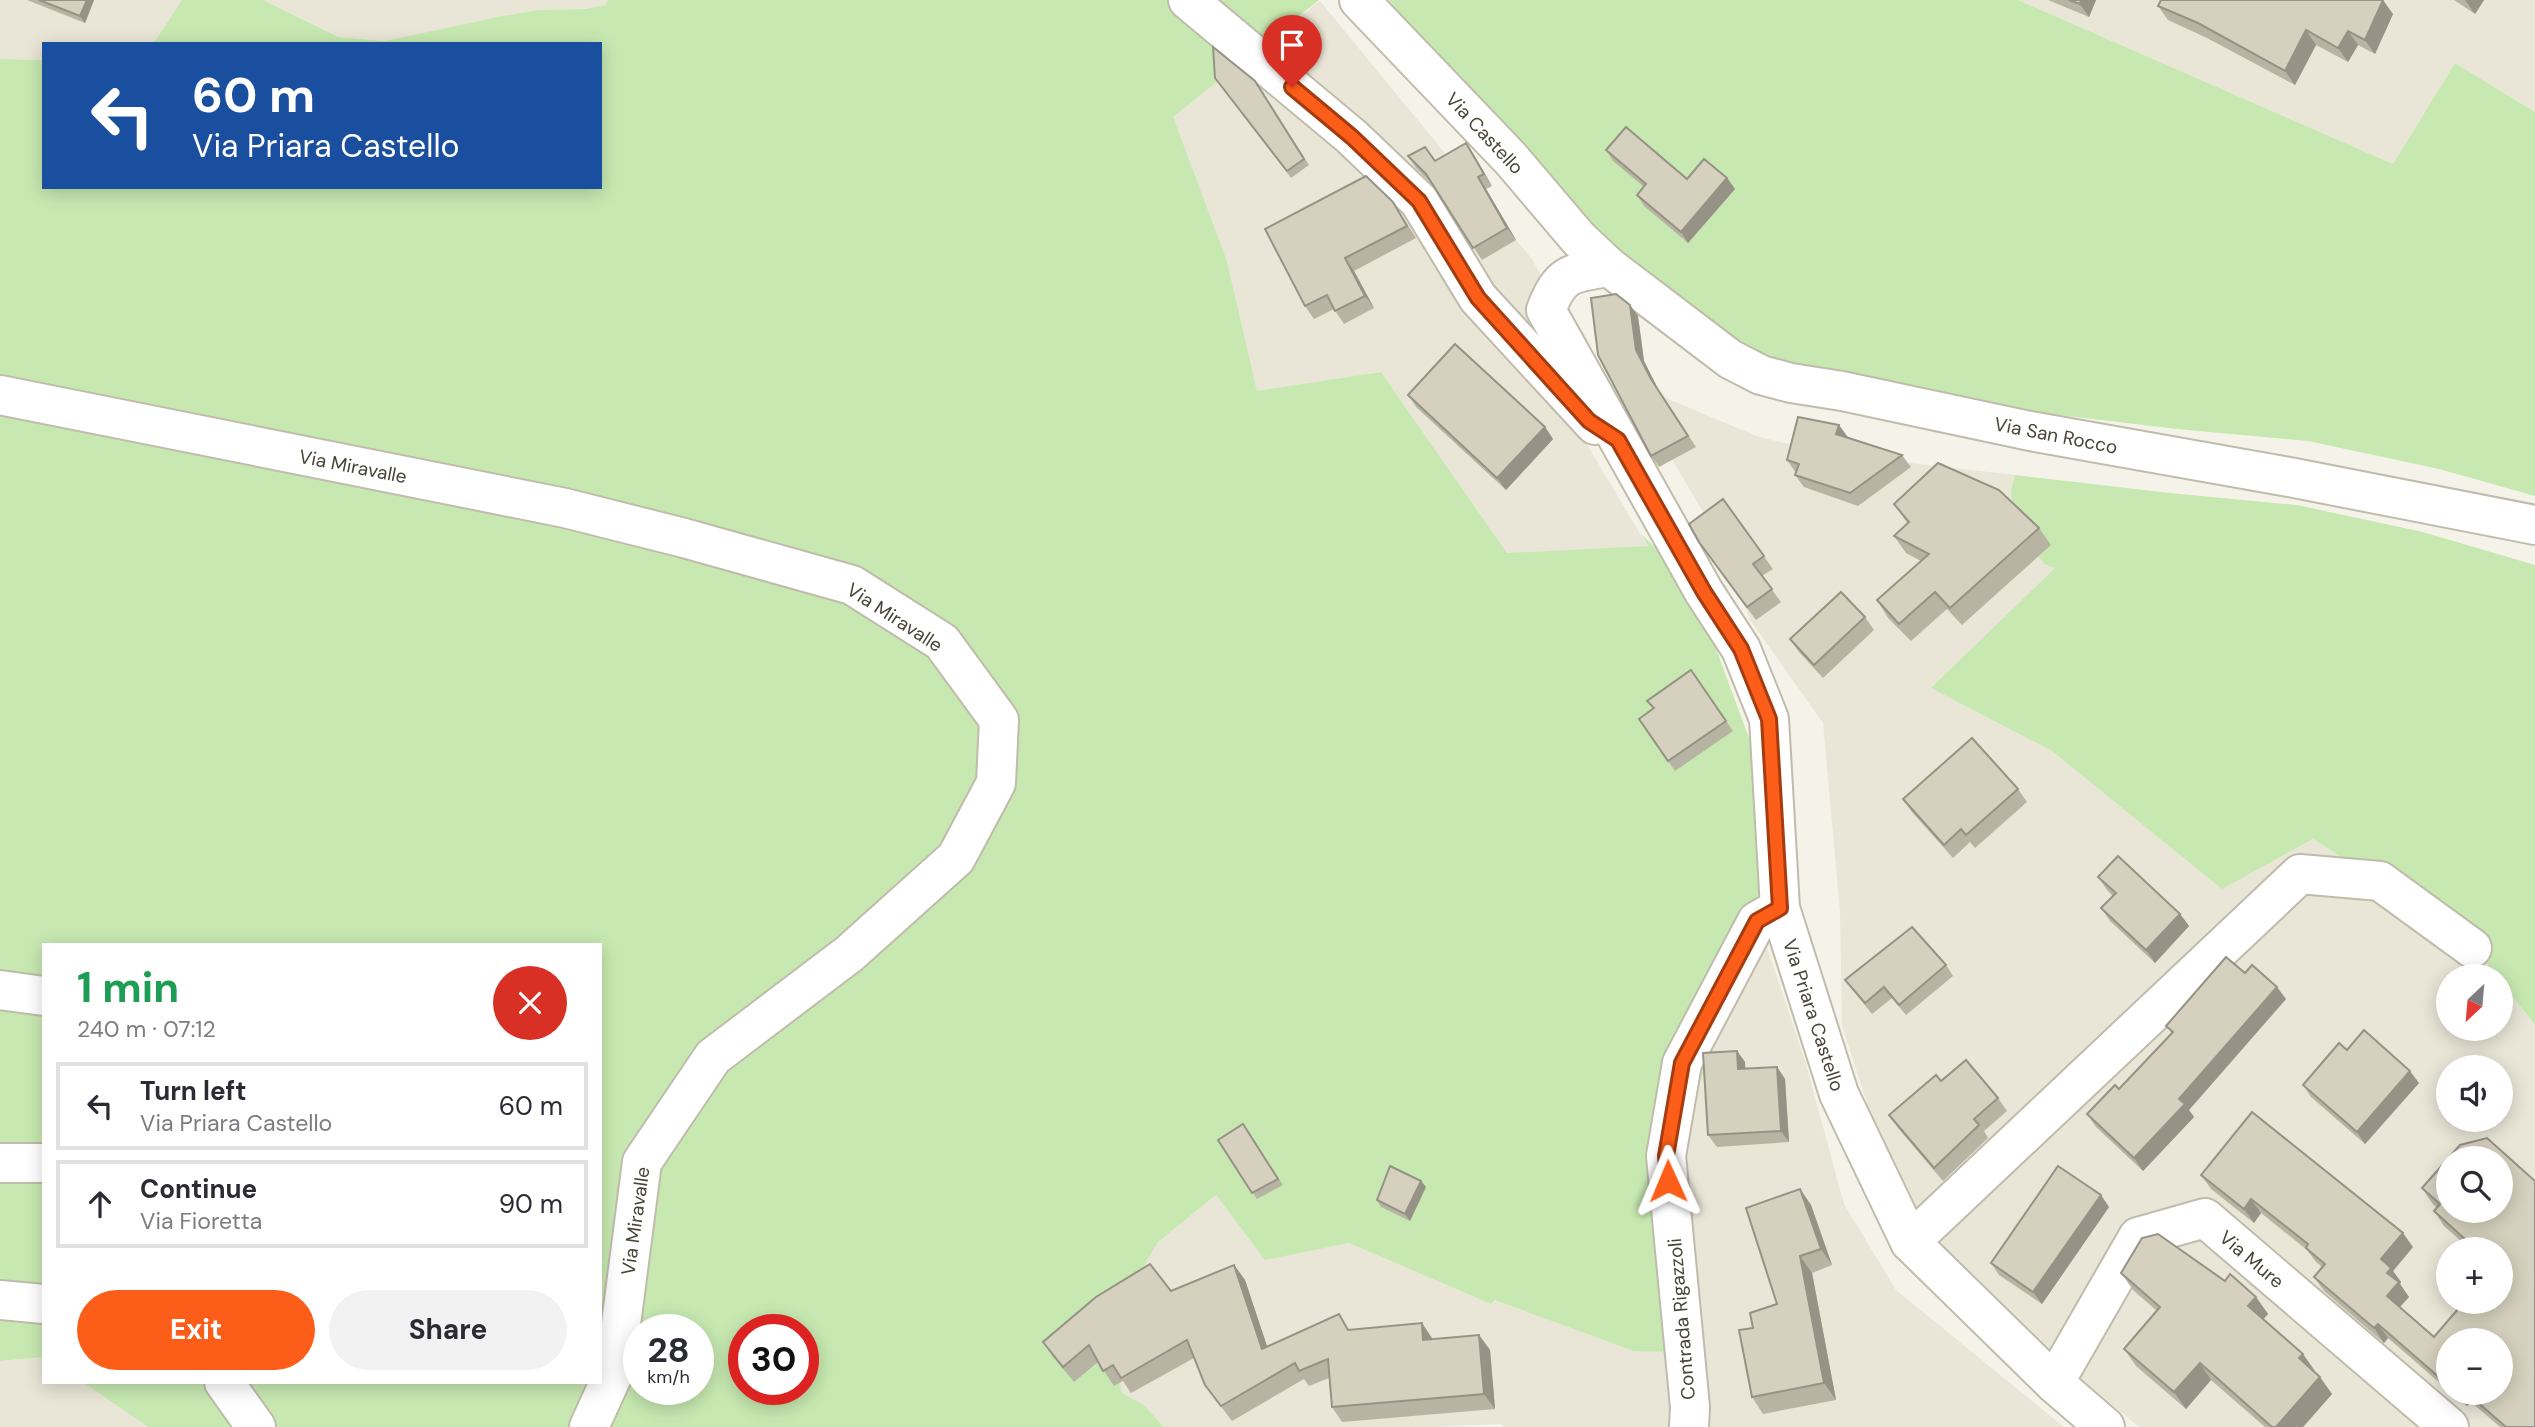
<!DOCTYPE html>
<html lang="en">
<head>
<meta charset="utf-8">
<style>
	body { margin:0; font-family:"DM Sans",sans-serif; background:#f2f2f3; color:#2b2b33; height:100vh; display:flex; flex-direction:column; font-size:26px; white-space:nowrap }
	* { box-sizing:border-box; margin:0 }
	p { font-size:23px; color:#7c7c81 }
	.icon { flex:none; width:38px; height:38px; fill:none; stroke:currentColor; stroke-width:2; stroke-linecap:round; stroke-linejoin:round }
	.map { position:relative; flex:1; overflow:hidden }
	.details { position:absolute; left:42px; top:943px; width:560px; height:441px; display:flex; flex-direction:column; background:#fff; border-radius:0px; box-shadow:0 4px 18px #0003 }
	.details>* { flex:none }
	.banner { position:absolute; left:42px; top:42px; width:560px; height:147px; border-radius:0px; box-shadow:0 4px 18px #0003; background:#1a4fa0; color:#fff; overflow:hidden }
	.needle { width:46px; rotate:206deg }
	.fabs { position:absolute; left:2436px; top:964px; display:grid; gap:14px }
	.fabs a { display:grid; place-items:center; width:77px; height:77px; border-radius:50%; background:#fff; box-shadow:0 4px 18px #0003; font-size:35px }
	.speed { position:absolute; left:623px; top:1314px; display:flex; gap:14px; font-size:35px; font-weight:700; text-align:center }
	.speed>* { display:grid; place-content:center; width:91px; height:91px; border-radius:50%; background:#fff; box-shadow:0 4px 18px #0003; line-height:1 }
	.speed small { font-size:18px; font-weight:400 }
	.speed .limit { border:10px solid #d22; background:#fff; color:#111 }
	.pin { position:absolute; display:grid; place-items:center; width:60px; height:60px; color:#fff; margin:-72px -30px; border-radius:50% 50% 50% 0; rotate:-45deg; box-shadow:0 0 7px #0007 }
	.pin .icon { rotate:45deg }
	.me { position:absolute; width:77px; margin:-38px; rotate:359deg; stroke-linejoin:round; filter:drop-shadow(0 0 5px #0008) }
	.turn { display:flex; align-items:center; gap:24px; height:147px; padding:0 35px; font-size:32px }
	.turn .icon { width:91px; height:91px; stroke-width:2.5 }
	.turn b { display:block; font-size:49px; line-height:60px }
	.round { display:grid; place-items:center; flex:none; width:74px; height:74px; border-radius:37px; background:#f2f2f3 }
	.summary { display:flex; align-items:center; justify-content:space-between; height:119px; padding:0 35px }
	h1 { font-size:42px; font-weight:700; line-height:52px; color:#1e9e55 }
	.button { display:flex; gap:14px; margin-top:auto; padding:14px 35px }
	.button a { flex:1; height:80px; border-radius:42px; background:#fc5d18; color:#fff; font-size:28px; font-weight:700; line-height:80px; text-align:center }
	.button a+a { background:#f2f2f3; color:#2b2b33 }
	ul { padding:0; list-style:none }
	li { display:flex; align-items:center; gap:21px; height:88px; margin:0 14px 10px; padding:0 21px; border:4px solid #e1e1e2; border-radius:0px }
	li div { flex:1 }
	li b { display:block; font-size:26px }
	li em { font-style:normal }
	.map>svg:first-child { display:block }
</style>
</head>
<body>
<div class="map">
<svg width="2535" height="1427" viewBox="0 0 2535 1427">
	<rect width="100%" height="100%" fill="#f5f3e9"/>
	<g fill="#e9e6d7" fill-rule="evenodd">
		<polygon points="0,0 182,0 153,44 44,44 44,60 0,59"/>
		<polygon points="263,0 608,0 605,5 585,9 537,10 385,41 340,37"/>
		<polygon points="2018,0 2535,0 2535,112 2455,63 2393,164"/>
		<polygon points="1320,1 1532,259 1564,318 1554,371 1585,441 1648,547 1507,553 1381,372 1257,392 1227,261 1172,117"/>
		<path d="M1630,383L1759,437L1798,446L1850,456L2015,475L2011,490L2056,568L1932,688L2052,751L2222,888L2313,839L2464,935L2497,976H2448V1029H2501V982L2535,1025V1427H2139L1991,1304L1899,1202L1842,1026L1840,912L1823,723L1750,620L1728,554L1642,409ZM2448,1068H2501V1120H2448ZM2448,1158H2501V1211H2448ZM2448,1250H2501V1302H2448ZM2448,1340H2501V1393H2448Z"/>
		<polygon points="1767,947 1806,1064 1844,1204 1896,1290 2064,1427 1504,1427 1502,1424 1434,1427 1164,1427 1144,1405 1122,1393 1108,1327 1158,1242 1216,1195 1265,1259 1349,1243 1491,1304 1681,1159 1691,1104 1740,980"/>
		<polygon points="44,1357 44,1382 84,1383 148,1427 0,1427 0,1361"/>
	</g>
	<g fill="#c7e9b1" fill-rule="evenodd">
		<path d="M182,0H263L339,37L385,41L498,17L537,10L585,9L605,5L608,0H1319L1173,117L1227,261L1257,391L1381,372L1507,553L1648,546L1641,534L1691,581L1753,749L1767,947L1740,980L1691,1105L1681,1159L1683,1352L1634,1351L1495,1300L1491,1304L1349,1243L1265,1260L1216,1195L1158,1242L1108,1327L1122,1393L1144,1405L1164,1427H148L84,1383L600,1382V945H44V1357L0,1361V59L44,60V187H600V44H153ZM639,1330H698V1390H639ZM744,1330H803V1390H744Z"/>
		<polygon points="1389,0 2018,0 2393,164 2455,63 2535,112 2535,496 2439,469 2308,441 2177,429 1858,391 1665,327 1621,309 1578,229"/>
		<polygon points="2015,475 2170,493 2297,505 2423,532 2535,565 2535,1025 2501,982 2501,976 2497,976 2464,935 2313,839 2222,889 2052,751 1931,688 2055,568 2044,564 2013,515 2011,490"/>
	</g>
	<g fill="none" stroke-linecap="round" stroke-linejoin="round">
		<defs>
			<g id="minor">
				<polyline points="1188,0 1352,137 1419,201 1478,298 1595,425"/>
				<polyline points="1359,0 1511,159 1579,239 1609,267 1730,359 1761,375 1791,383 1842,391 2030,431 2289,477 2535,525"/>
				<path d="M1609,267C1571,273 1561,272 1546,310L1704,592L1741,649L1769,719L1780,908L1839,1094L1910,1242L2054,1383L2105,1427"/>
				<polyline points="0,395 565,508 684,538 852,585 942,642 999,720 996,783 956,858 849,954 713,1057 642,1162 615,1370 589,1427"/>
				<polyline points="0,990 44,996"/>
				<polyline points="0,1163 44,1163"/>
				<polyline points="1910,1242 2300,874 2380,881 2472,948"/>
				<polyline points="0,1300 44,1304"/>
				<polyline points="224,1382 256,1427"/>
				<polyline points="2054,1383 2138,1237 2205,1218 2449,1427"/>
				<polyline points="1689,1427 1690,1407 1666,1156 1682,1063 1757,921 1780,908"/>
			</g>
		</defs>
		<use href="#minor" stroke="#c0bcab" stroke-width="42"/>
		<use href="#minor" stroke="#fff" stroke-width="38"/>
	</g>
	<g fill="#b8b4a3">
		<polygon points="27,0 94,0 85,23"/>
		<polygon points="2048,0 2096,0 2089,17"/>
		<polygon points="2454,0 2484,0 2475,14"/>
		<polygon points="2158,6 2393,14 2375,54 2358,45 2348,62 2316,45 2295,85 2207,38 2168,20"/>
		<polygon points="1215,78 1255,81 1309,165 1291,178"/>
		<polygon points="1466,143 1492,186 1486,189 1516,240 1482,260 1432,184 1416,168 1408,156 1435,161"/>
		<polygon points="1606,150 1687,179 1727,178 1735,189 1688,243 1644,206 1637,195 1644,187 1613,161"/>
		<polygon points="1393,202 1416,238 1354,271 1374,308 1344,324 1334,309 1314,319 1305,306"/>
		<polygon points="1638,316 1644,361 1659,391 1696,447 1659,467 1651,456"/>
		<polygon points="1408,395 1545,427 1553,439 1506,490 1416,407"/>
		<polygon points="1839,425 1848,437 1902,455 1911,467 1858,506 1804,487 1795,475 1796,473 1787,460"/>
		<polygon points="1723,499 1773,569 1762,576 1781,602 1756,620 1699,542"/>
		<polygon points="1894,504 2039,528 2051,545 1962,625 1947,609 1911,641 1888,618 1877,600 1921,561 1906,553 1894,536 1908,524"/>
		<polygon points="1865,617 1874,630 1823,678 1799,652 1790,639"/>
		<polygon points="1691,670 1733,731 1675,771 1639,719 1653,709 1647,701"/>
		<polygon points="2018,789 2027,802 1975,848 1970,842 1953,858 1912,812 1903,799"/>
		<polygon points="2098,877 2180,914 2189,926 2155,963 2110,921 2101,908 2113,896 2107,890"/>
		<polygon points="1946,965 1953,976 1906,1015 1892,998 1872,1014 1845,980"/>
		<polygon points="2245,973 2286,999 2189,1110 2194,1117 2143,1171 2096,1127 2087,1114 2119,1089 2172,1033 2166,1026"/>
		<polygon points="2347,1050 2419,1083 2365,1144 2311,1097 2303,1085"/>
		<polygon points="1737,1051 1745,1062 1745,1069 1777,1067 1785,1079 1789,1142 1717,1147 1708,1135"/>
		<polygon points="1941,1081 1998,1098 2007,1111 1984,1131 1988,1138 1943,1181 1898,1128 1889,1115"/>
		<polygon points="1243,1124 1283,1185 1257,1199 1218,1140"/>
		<polygon points="2487,1138 2535,1427 2500,1427 2471,1402 2467,1406 2451,1393 2501,1393 2448,1340 2448,1390 2388,1338 2384,1343 2324,1291 2314,1277 2322,1267 2316,1262 2307,1250 2261,1213 2254,1223 2211,1189 2201,1175 2413,1247 2393,1271 2401,1282 2400,1284 2409,1297 2400,1307 2434,1337 2501,1302 2501,1250 2471,1250 2444,1226 2434,1211 2437,1208 2432,1203 2422,1188"/>
		<polygon points="1421,1181 1426,1187 1410,1221 1381,1207 1377,1200"/>
		<polygon points="1800,1189 1811,1205 1832,1265 1812,1273 1836,1400 1763,1414 1752,1397 1753,1328 1777,1304"/>
		<polygon points="2109,1207 2042,1304 1999,1275 1991,1263"/>
		<polygon points="1234,1265 1245,1280 1267,1347 1350,1329 1432,1338 1433,1339 1479,1335 1490,1350 1495,1409 1342,1422 1332,1407 1329,1378 1309,1386 1304,1379 1232,1421 1205,1385 1194,1358 1131,1393 1123,1381 1114,1386 1098,1362 1074,1382 1053,1357 1043,1342 1171,1291"/>
		<polygon points="2121,1273 2225,1281 2256,1297 2268,1314 2263,1319 2314,1371 2332,1394 2303,1427 2265,1427 2211,1380 2186,1409 2136,1366 2124,1349 2157,1311 2133,1290"/>
	</g>
	<g fill="#969285">
		<polygon points="87,0 94,0 85,23 80,16"/>
		<polygon points="2081,0 2096,0 2089,17 2080,4"/>
		<polygon points="2383,0 2393,14 2375,54 2365,40"/>
		<polygon points="2465,0 2484,0 2475,14"/>
		<polygon points="2306,30 2316,45 2295,85 2285,71"/>
		<polygon points="2348,31 2358,45 2348,62 2338,48"/>
		<polygon points="1466,143 1474,155 1492,186 1484,174"/>
		<polygon points="1478,177 1486,189 1516,240 1507,228"/>
		<polygon points="1727,178 1735,189 1688,243 1681,232"/>
		<polygon points="1345,258 1354,271 1374,308 1365,296"/>
		<polygon points="1630,305 1638,316 1644,361 1659,391 1696,447 1651,379 1636,350"/>
		<polygon points="1839,425 1848,438 1836,434"/>
		<polygon points="1545,427 1553,439 1506,490 1497,478"/>
		<polygon points="2180,914 2189,926 2155,963 2146,950"/>
		<polygon points="2277,987 2286,999 2189,1110 2194,1117 2143,1171 2134,1158 2179,1099"/>
		<polygon points="1737,1051 1745,1062 1746,1081 1738,1069"/>
		<polygon points="1777,1067 1785,1079 1789,1142 1781,1131"/>
		<polygon points="2410,1071 2419,1083 2365,1144 2357,1132"/>
		<polygon points="1421,1181 1426,1187 1410,1221 1405,1214"/>
		<polygon points="1800,1189 1811,1205 1832,1265 1821,1249"/>
		<polygon points="2101,1195 2109,1207 2042,1304 2033,1292"/>
		<polygon points="2251,1199 2261,1213 2254,1223 2244,1209"/>
		<polygon points="2403,1233 2413,1247 2393,1271 2401,1282 2400,1284 2409,1297 2397,1310 2387,1296 2387,1273 2381,1259"/>
		<polygon points="1800,1256 1812,1273 1836,1400 1824,1383"/>
		<polygon points="1234,1265 1245,1280 1273,1364 1262,1349"/>
		<polygon points="2256,1297 2268,1314 2260,1323 2248,1306"/>
		<polygon points="1422,1323 1432,1338 1434,1355 1423,1340"/>
		<polygon points="2378,1324 2388,1338 2384,1343 2374,1328"/>
		<polygon points="1479,1335 1490,1350 1495,1409 1484,1394"/>
		<polygon points="2303,1354 2315,1371 2299,1358"/>
		<polygon points="2200,1363 2211,1380 2186,1409 2174,1392"/>
		<polygon points="2320,1377 2332,1394 2303,1427 2276,1427"/>
		<polygon points="2457,1393 2465,1393 2471,1402 2467,1406"/>
	</g>
	<g fill="#d6d1be" stroke="#969285" stroke-width="2" fill-rule="evenodd">
		<polygon points="39,0 87,0 80,16"/>
		<polygon points="2069,0 2081,0 2080,4"/>
		<polygon points="2161,0 2383,0 2365,40 2348,31 2338,48 2306,30 2285,71 2198,23 2158,6"/>
		<polygon points="1213,47 1255,81 1304,159 1287,171 1215,78"/>
		<polygon points="1626,127 1687,179 1704,159 1727,178 1681,232 1637,195 1646,184 1606,150"/>
		<polygon points="1466,143 1484,174 1478,177 1507,228 1473,248 1426,174 1408,156 1425,147 1435,161"/>
		<polygon points="1366,176 1393,202 1407,226 1345,258 1365,296 1335,311 1327,295 1305,306 1265,229"/>
		<polygon points="1616,294 1630,305 1636,350 1651,379 1688,436 1651,456 1598,355 1591,298"/>
		<polygon points="1455,344 1545,427 1497,478 1408,395"/>
		<polygon points="1798,417 1839,425 1836,434 1902,455 1850,493 1795,475 1799,464 1787,460"/>
		<polygon points="1938,463 1999,490 2039,528 1950,608 1935,592 1899,624 1877,600 1929,554 1894,536 1909,522 1894,504"/>
		<polygon points="1723,499 1764,556 1753,564 1772,589 1747,607 1699,542 1689,524"/>
		<polygon points="1841,592 1865,617 1814,665 1790,639"/>
		<polygon points="1691,670 1726,721 1668,761 1639,719 1654,708 1647,701"/>
		<polygon points="1972,738 2018,789 1966,835 1961,829 1944,845 1903,799"/>
		<polygon points="2118,856 2180,914 2146,950 2101,908 2116,893 2098,877"/>
		<polygon points="1912,927 1946,965 1899,1005 1884,987 1865,1003 1845,980"/>
		<polygon points="2226,957 2245,973 2252,965 2277,987 2179,1099 2185,1104 2134,1158 2087,1114 2115,1085 2119,1089 2173,1032 2166,1026"/>
		<polygon points="2364,1030 2410,1071 2357,1132 2303,1085 2339,1043 2347,1050"/>
		<polygon points="1737,1051 1738,1069 1777,1067 1781,1131 1708,1135 1703,1053"/>
		<polygon points="1966,1060 1998,1098 1974,1119 1979,1125 1934,1168 1889,1115 1936,1075 1941,1081"/>
		<path d="M2252,1112L2403,1233L2381,1259L2391,1268L2387,1273L2399,1282L2387,1296L2434,1337L2464,1302H2501V1250H2477L2434,1211L2440,1204L2422,1188L2460,1145L2487,1138L2535,1181V1427H2506L2467,1393H2501V1340H2448V1385L2378,1324L2374,1328L2314,1277L2325,1264L2306,1248L2308,1244L2251,1199L2244,1209L2201,1175ZM2448,1158H2501V1211H2448Z"/>
		<polygon points="1243,1124 1278,1179 1252,1193 1218,1140"/>
		<polygon points="1390,1166 1421,1181 1405,1214 1377,1200"/>
		<polygon points="2058,1166 2101,1195 2033,1292 1991,1263"/>
		<polygon points="1800,1189 1821,1249 1800,1256 1824,1383 1752,1397 1739,1330 1753,1328 1750,1313 1777,1304 1746,1208"/>
		<polygon points="2158,1234 2225,1281 2230,1274 2256,1297 2248,1306 2303,1354 2299,1358 2320,1377 2276,1427 2272,1427 2200,1363 2174,1392 2124,1349 2160,1307 2121,1273 2142,1238"/>
		<polygon points="1150,1264 1171,1291 1234,1265 1262,1349 1339,1314 1348,1330 1422,1323 1423,1340 1479,1335 1484,1394 1332,1407 1328,1359 1299,1371 1295,1363 1221,1406 1205,1385 1187,1340 1121,1378 1113,1365 1103,1371 1089,1345 1063,1367 1043,1342 1096,1297"/>
	</g>
	<g fill="none" stroke-linecap="round" stroke-linejoin="round">
		<defs>
			<polyline id="route" points="1292,87 1352,137 1419,201 1478,298 1589,421 1618,440 1704,592 1741,649 1769,719 1780,908 1757,921 1682,1063 1666,1156 1668,1181"/>
		</defs>
		<use href="#route" stroke="#a43c10" stroke-width="18"/>
		<use href="#route" stroke="#fc5d18" stroke-width="12"/>
	</g>
	<g text-anchor="middle" stroke-width="5" stroke-linejoin="round" paint-order="stroke">
		<g font-size="19" fill="#484437" stroke="#fff">
			<text transform="translate(1485 133) rotate(47)" y="7">Via Castello</text>
			<text transform="translate(2056 435) rotate(11)" y="7">Via San Rocco</text>
			<text transform="translate(353 466) rotate(11)" y="7">Via Miravalle</text>
			<text transform="translate(895 617) rotate(33)" y="7">Via Miravalle</text>
			<text transform="translate(1814 1015) rotate(72)" y="7">Via Priara Castello</text>
			<text transform="translate(635 1221) rotate(-82)" y="7">Via Miravalle</text>
			<text transform="translate(2252 1259) rotate(40)" y="7">Via Mure</text>
			<text transform="translate(1681 1319) rotate(-95)" y="7">Contrada Rigazzoli</text>
		</g>
	</g>
</svg>
<div class="fabs">
<a><svg class="needle" viewBox="-14 -14 28 28"><path d="M0-13l5 13h-10z" fill="#e53935"/><path d="M0 13l5-13h-10z" fill="#7c7c81"/></svg></a>
<a><svg class="icon" aria-label="sound" viewBox="0 0 24 24"><path d="M4 9h4l5-4v14l-5-4H4zM17 9q2 3 0 6"/></svg></a>
<a><svg class="icon" aria-label="search" viewBox="0 0 24 24"><circle cx="10" cy="10" r="6"/><path d="M15 15l6 6"/></svg></a>
<a>+</a>
<a>−</a>
</div>
<div class="speed"><div>28<small>km/h</small></div><div class="limit">30</div></div>
<div class="pin" style="left:1292px;top:87px;background:#d93025"><svg class="icon" aria-label="arrive" viewBox="0 0 24 24"><path d="M6 21V4h12l-3 4 3 4H6"/></svg></div>
<svg class="me" style="left:1668px;top:1181px" viewBox="-20 -20 40 40"><path d="M0-17L14 15 0 8-14 15z" fill="#fc5d18" stroke="#fff" stroke-width="4"/></svg>
<div class="banner">
<div class="turn"><svg class="icon" aria-label="left" viewBox="0 0 24 24"><path d="M17 20v-9H6M10 6l-5 5 5 5"/></svg><div><b>60 m</b>Via Priara Castello</div></div>
</div>
<section class="details">
<div class="summary"><div><h1>1 min</h1><p>240 m · 07:12</p></div><a class="round" style="background:#d93025;color:#fff"><svg class="icon" aria-label="close" viewBox="0 0 24 24"><path d="M6 6l12 12M18 6L6 18"/></svg></a></div>
<ul>
<li><svg class="icon" aria-label="left" viewBox="0 0 24 24"><path d="M17 20v-9H6M10 6l-5 5 5 5"/></svg><div><b>Turn left</b><p>Via Priara Castello</p></div><em>60 m</em></li>
<li><svg class="icon" aria-label="ahead" viewBox="0 0 24 24"><path d="M12 20V5M6 11l6-6 6 6"/></svg><div><b>Continue</b><p>Via Fioretta</p></div><em>90 m</em></li>
</ul>
<div class="button"><a>Exit</a><a>Share</a></div>
</section>
</div>
</body>
</html>
